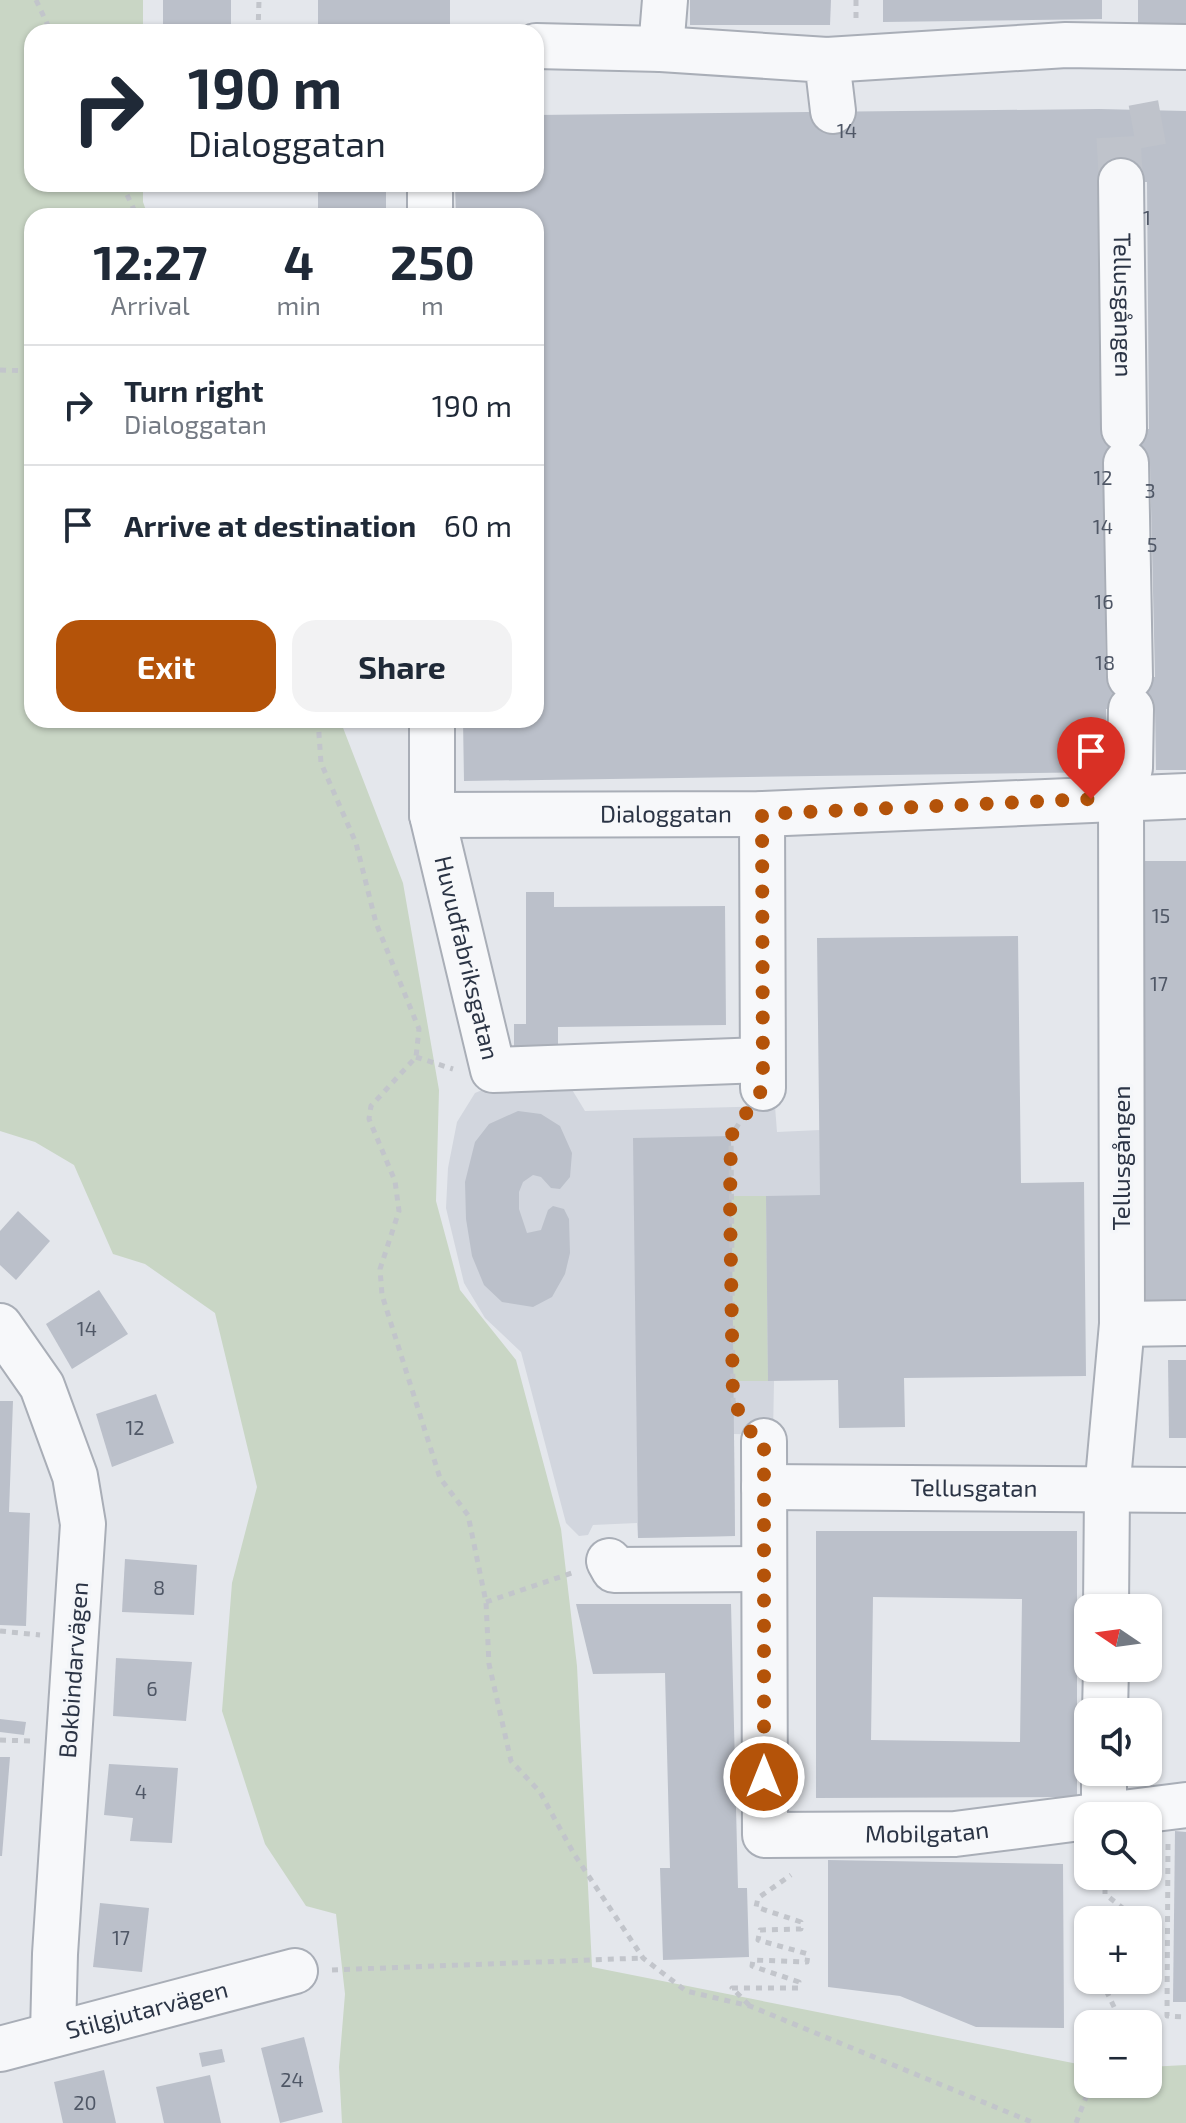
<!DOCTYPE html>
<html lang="en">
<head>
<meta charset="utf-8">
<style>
	body { margin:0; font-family:"Exo 2",sans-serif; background:#f2f2f3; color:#1f2937; height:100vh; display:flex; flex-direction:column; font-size:30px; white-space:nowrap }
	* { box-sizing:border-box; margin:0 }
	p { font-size:26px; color:#747a83 }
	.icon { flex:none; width:44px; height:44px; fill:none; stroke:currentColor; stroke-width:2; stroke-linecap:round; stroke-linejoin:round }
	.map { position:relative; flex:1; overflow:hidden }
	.sheet { position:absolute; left:24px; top:208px; width:520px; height:520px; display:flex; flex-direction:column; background:#fff; border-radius:24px; box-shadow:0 2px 6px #0004 }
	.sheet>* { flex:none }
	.top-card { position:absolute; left:24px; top:24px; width:520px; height:168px; border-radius:24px; box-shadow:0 2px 6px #0004; background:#fff; color:#1f2937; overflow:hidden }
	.needle { width:52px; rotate:283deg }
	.controls { position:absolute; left:1074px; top:1594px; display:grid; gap:16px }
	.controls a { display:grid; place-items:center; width:88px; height:88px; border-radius:16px; background:#fff; box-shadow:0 2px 6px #0004; font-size:40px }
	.pin { position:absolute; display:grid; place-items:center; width:68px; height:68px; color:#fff; margin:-82px -34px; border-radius:50% 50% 50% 0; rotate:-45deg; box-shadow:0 0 8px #0007 }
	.pin .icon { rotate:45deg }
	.me { position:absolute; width:88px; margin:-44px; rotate:0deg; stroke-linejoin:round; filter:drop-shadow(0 0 6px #0008) }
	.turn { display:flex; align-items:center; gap:28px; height:168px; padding:0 32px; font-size:36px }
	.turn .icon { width:104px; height:104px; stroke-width:2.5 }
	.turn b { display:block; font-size:56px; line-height:68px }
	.eta { display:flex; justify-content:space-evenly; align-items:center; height:136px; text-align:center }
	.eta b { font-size:48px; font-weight:700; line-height:56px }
	.primary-button { display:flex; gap:16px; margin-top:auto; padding:16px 32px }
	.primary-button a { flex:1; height:92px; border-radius:24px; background:#b45309; color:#fff; font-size:32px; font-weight:700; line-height:92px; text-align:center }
	.primary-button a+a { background:#f2f2f3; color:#1f2937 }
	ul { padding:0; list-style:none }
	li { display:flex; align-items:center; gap:24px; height:120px; padding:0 32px; border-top:2px solid #e0e1e3 }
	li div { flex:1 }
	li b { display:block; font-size:30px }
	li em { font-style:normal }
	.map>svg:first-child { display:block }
</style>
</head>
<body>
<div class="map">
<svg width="1186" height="2123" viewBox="0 0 1186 2123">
	<rect width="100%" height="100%" fill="#e4e7ec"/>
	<polygon fill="#d2d6de" points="487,1088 571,1088 585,1111 775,1106 777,1132 820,1130 820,1195 774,1381 773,1435 734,1434 735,1536 638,1538 637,1523 593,1525 588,1535 579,1536 566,1523 521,1352 485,1318 464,1283 446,1208 448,1168 457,1122 475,1093"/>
	<g fill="#c9d6c5">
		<polygon points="0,0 143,0 143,32 32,32 32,184 143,184 143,202 148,216 32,216 32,720 340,720 403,883 439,1090 436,1201 460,1290 516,1360 561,1529 577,1666 592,1967 1088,2066 1088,2084 1148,2084 1148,2067 1186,2065 1186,2123 342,2123 339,2067 345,1994 336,1914 306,1906 265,1844 222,1711 232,1583 257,1487 215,1313 145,1264 113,1254 74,1165 35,1142 0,1131"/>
		<polygon points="730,1196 766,1196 768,1381 733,1381"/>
	</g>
	<g fill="#bbc0ca" fill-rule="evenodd">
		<rect x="163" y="0" width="68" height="32"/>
		<rect x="318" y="0" width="132" height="32"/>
		<polygon points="690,0 831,0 830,25 690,25"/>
		<polygon points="883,0 1102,0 1102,19 883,22"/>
		<polygon points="1138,0 1186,0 1186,24 1138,25"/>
		<path d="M1099,109L1186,111V770H1156L1155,709H1106L1107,772L464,781L463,720H536V216H456L455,184H536V115ZM1098,181L1147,182L1149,429L1102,430ZM1150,463L1155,677H1106L1103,464Z"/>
		<rect x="318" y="184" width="68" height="32"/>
		<polygon points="1143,861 1186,861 1186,1304 1146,1304"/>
		<polygon points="526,892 554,892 554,907 725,906 726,1025 558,1027 558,1056 514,1056 514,1024 526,1024"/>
		<polygon points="1018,936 1021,1183 1084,1182 1086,1376 904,1378 905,1427 839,1428 838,1380 768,1381 766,1196 820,1195 817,938"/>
		<polygon points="518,1111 541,1114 560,1126 572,1153 570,1177 560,1189 551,1188 541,1177 533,1175 523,1182 519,1192 519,1209 527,1233 541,1230 548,1210 553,1206 564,1209 569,1219 570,1253 565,1274 552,1297 533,1307 502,1302 484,1285 472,1256 466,1219 465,1182 475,1142 489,1124"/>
		<polygon points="731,1136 735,1536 638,1538 633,1138"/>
		<polygon points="18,1211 50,1241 16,1280 0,1265 0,1231"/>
		<polygon points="99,1290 128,1334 72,1369 46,1324"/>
		<polygon points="1168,1360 1186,1360 1186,1438 1169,1438"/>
		<polygon points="156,1394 174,1443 112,1467 96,1414"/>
		<polygon points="0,1401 13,1401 9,1512 30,1513 26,1626 0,1625"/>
		<path d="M816,1531H1077V1797L816,1798ZM873,1597L1022,1599L1020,1742L871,1740Z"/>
		<polygon points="125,1559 197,1565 194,1615 122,1612"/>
		<polygon points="576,1604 731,1604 738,1888 747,1888 749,1957 663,1960 660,1868 670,1868 665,1673 593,1674"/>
		<polygon points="116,1658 192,1662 186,1721 113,1716"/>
		<polygon points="0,1719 26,1722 24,1735 0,1732"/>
		<polygon points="0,1757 10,1757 2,1856 0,1856"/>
		<polygon points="109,1764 178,1768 172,1843 130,1841 133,1818 104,1815"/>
		<polygon points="1175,1831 1186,1832 1186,2002 1173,2002"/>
		<polygon points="828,1860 1063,1864 1064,2028 976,2027 900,1996 828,1987"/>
		<polygon points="100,1903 149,1908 142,1972 93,1967"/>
		<polygon points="304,2037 323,2112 280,2123 261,2048"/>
		<polygon points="222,2049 225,2062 202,2067 199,2053"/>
		<polygon points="104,2070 116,2123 63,2123 54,2082"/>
		<polygon points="210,2075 221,2123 164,2123 156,2087"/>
	</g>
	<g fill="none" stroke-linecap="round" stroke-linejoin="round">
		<polyline stroke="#bfc3cb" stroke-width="44" stroke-dasharray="44 22" stroke-linecap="butt" points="1121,181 1118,130 1162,122"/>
		<defs>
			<g id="minor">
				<polyline points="536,46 661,49 827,60 833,111"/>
				<polyline points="661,49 665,0"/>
				<polyline points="827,60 1066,45 1186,47"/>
				<path id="s1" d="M1121,181L1124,429"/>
				<polyline points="430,184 430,216"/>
				<polyline points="1126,463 1130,677"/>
				<path id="s2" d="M432,720V815L493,1070L762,1060"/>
				<polyline points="762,814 763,1088"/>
				<path id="s3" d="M432,815L762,814L1186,796"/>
				<polyline points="1122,1324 1186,1323"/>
				<polyline points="0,1326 42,1386 75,1476 83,1524 55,1954 53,2033"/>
				<path id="s4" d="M764,1441L765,1835L955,1834L1088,1817"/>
				<path id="s5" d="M764,1487L1186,1490"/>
				<polyline points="609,1561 614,1570 764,1569"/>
				<polyline points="1106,1608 1107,1491 1122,1324 1121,797 1130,768 1131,709"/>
				<polyline points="1105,1712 1106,1668"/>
				<polyline points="1104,1815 1104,1772"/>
				<polyline points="1099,1816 1186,1805"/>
				<path id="s6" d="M0,2049L295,1971"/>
			</g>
		</defs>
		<use href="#minor" stroke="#a9aeb7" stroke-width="48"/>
		<g stroke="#c2c5cb" stroke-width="5" stroke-dasharray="6 6" stroke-linecap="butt">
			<polyline points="36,0 51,32"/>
			<polyline points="856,0 856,19"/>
			<polyline points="258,32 259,0"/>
			<polyline points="122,184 137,216"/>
			<polyline points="0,370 32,371"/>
			<polyline points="318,720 321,763 356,843 376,923 419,1029 416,1057 371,1106 369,1119 395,1181 399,1211 380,1269 382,1295 440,1478 468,1515 486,1602 489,1664 511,1761 540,1792 574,1854 643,1958 686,1991 750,2006 1034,2123"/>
			<polyline points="416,1057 453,1069"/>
			<polyline points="740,1414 733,1401 731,1136 743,1117"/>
			<polyline points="486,1602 572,1573"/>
			<polyline points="0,1631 40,1635"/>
			<polyline points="0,1740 31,1741"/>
			<polyline points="1168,1844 1167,2016 1186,2017"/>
			<polyline points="1105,1876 1105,1894 1129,1913 1126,1920"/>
			<polyline points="332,1970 642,1958"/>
			<polyline points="1101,1980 1118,2015 1115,2024"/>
			<polyline points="749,2005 732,1988 798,1988 799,1982 752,1966 753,1960 807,1962 808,1954 758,1940 760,1930 801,1929 801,1922 756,1907 758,1898 791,1875"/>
			<polyline points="1076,2123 1091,2084"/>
		</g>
		<use href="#minor" stroke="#f7f8fa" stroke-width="44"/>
	</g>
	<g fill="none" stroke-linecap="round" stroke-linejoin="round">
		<polyline stroke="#b45309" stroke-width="14" stroke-dasharray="0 25.2" points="764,1777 764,1441 752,1434 733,1401 730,1201 731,1136 763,1088 762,814 1091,799"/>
	</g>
	<g text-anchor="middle" stroke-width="7" stroke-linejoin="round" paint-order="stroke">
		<g font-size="20" fill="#4f5766">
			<text x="847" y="138">14</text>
			<text x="1147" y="225">1</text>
			<text x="1103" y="485">12</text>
			<text x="1150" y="498">3</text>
			<text x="1103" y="534">14</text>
			<text x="1152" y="552">5</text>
			<text x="1104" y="609">16</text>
			<text x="1105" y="670">18</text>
			<text x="1161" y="923">15</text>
			<text x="1159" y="991">17</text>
			<text x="87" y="1336">14</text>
			<text x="135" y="1435">12</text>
			<text x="159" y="1595">8</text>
			<text x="152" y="1696">6</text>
			<text x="141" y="1799">4</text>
			<text x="121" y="1945">17</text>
			<text x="292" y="2087">24</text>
			<text x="85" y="2110">20</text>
		</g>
		<g font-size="24" fill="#2b3445" stroke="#f4f6f9">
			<text dy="8" stroke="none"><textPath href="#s1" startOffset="124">Tellusgången</textPath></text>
			<text dy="8" stroke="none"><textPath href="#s3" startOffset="234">Dialoggatan</textPath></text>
			<text dy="8" stroke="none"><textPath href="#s2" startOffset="242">Huvudfabriksgatan</textPath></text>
			<text transform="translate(1122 1158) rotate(-90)" y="8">Tellusgången</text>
			<text dy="8" stroke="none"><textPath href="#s5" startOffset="210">Tellusgatan</textPath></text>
			<text transform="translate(74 1670) rotate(-86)" y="8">Bokbindarvägen</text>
			<text dy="8" stroke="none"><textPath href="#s4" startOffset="556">Mobilgatan</textPath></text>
			<text dy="8" stroke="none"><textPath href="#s6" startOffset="152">Stilgjutarvägen</textPath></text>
		</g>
	</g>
</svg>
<div class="controls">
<a><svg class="needle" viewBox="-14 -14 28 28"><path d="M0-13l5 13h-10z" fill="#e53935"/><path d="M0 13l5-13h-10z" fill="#747a83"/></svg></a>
<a><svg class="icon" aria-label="sound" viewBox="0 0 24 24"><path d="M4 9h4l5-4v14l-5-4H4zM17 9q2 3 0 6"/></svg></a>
<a><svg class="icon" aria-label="search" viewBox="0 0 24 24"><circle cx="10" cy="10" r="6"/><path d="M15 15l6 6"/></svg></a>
<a>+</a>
<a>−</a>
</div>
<div class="pin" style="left:1091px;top:799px;background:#d93025"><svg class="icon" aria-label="arrive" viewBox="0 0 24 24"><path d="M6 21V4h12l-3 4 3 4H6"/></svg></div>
<svg class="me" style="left:764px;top:1777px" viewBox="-20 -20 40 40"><circle r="17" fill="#b45309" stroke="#fff" stroke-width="3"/><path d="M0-11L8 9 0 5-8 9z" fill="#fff"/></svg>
<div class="top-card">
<div class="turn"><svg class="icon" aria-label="right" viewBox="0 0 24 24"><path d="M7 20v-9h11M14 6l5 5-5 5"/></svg><div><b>190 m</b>Dialoggatan</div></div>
</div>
<section class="sheet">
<div class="eta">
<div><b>12:27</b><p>Arrival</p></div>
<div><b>4</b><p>min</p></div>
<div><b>250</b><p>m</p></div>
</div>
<ul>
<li><svg class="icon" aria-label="right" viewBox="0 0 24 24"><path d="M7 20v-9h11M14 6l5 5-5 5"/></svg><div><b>Turn right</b><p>Dialoggatan</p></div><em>190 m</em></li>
<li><svg class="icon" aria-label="arrive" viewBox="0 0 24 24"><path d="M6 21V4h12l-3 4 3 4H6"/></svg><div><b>Arrive at destination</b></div><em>60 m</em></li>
</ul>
<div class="primary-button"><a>Exit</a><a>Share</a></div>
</section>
</div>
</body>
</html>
